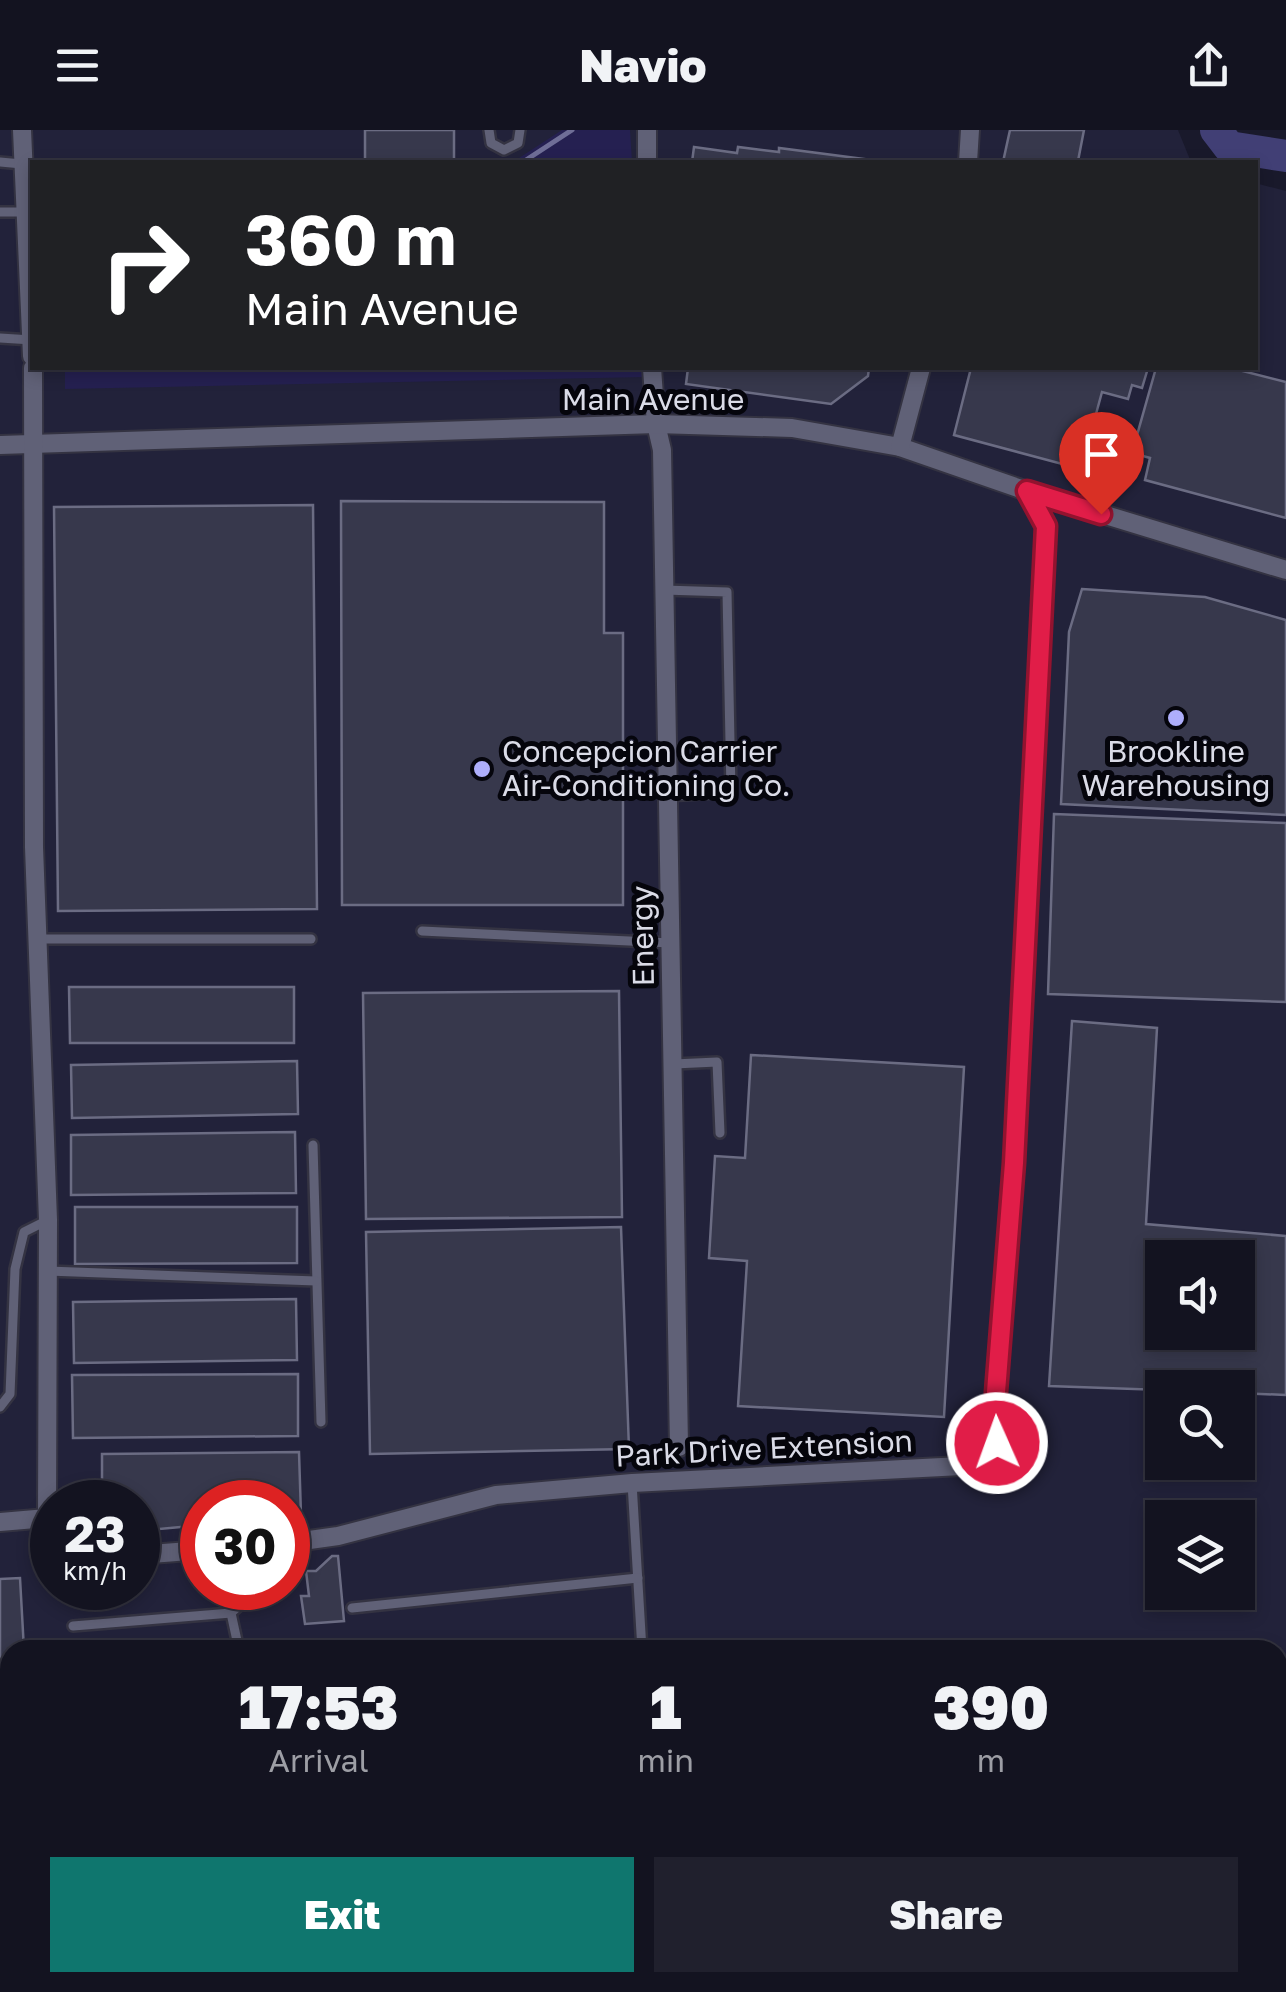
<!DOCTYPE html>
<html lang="en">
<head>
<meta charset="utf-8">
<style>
	body { margin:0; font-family:"Golos Text",sans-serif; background:#20202d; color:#f1f3f6; height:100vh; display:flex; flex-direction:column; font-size:38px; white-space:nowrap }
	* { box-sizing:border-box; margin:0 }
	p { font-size:32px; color:#9d9ea5 }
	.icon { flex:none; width:55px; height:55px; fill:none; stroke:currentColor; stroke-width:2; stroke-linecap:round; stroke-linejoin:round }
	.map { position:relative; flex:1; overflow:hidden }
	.details { position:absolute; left:0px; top:1510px; width:1288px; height:352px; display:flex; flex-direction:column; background:#131320; border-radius:30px 30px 0 0; box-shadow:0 5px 15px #0003,0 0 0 2px #32323e }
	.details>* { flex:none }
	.top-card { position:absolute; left:30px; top:30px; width:1228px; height:210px; border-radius:0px; box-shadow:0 5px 15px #0003,0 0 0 2px #32323e; background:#202124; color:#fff; overflow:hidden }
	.controls { position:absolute; left:1145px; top:1110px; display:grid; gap:20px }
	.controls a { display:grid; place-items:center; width:110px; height:110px; border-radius:0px; background:#131320; box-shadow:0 5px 15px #0003,0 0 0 2px #32323e; font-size:50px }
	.speed { position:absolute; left:30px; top:1350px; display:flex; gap:20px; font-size:50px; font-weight:700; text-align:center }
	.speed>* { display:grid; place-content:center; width:130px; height:130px; border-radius:50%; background:#131320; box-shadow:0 5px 15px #0003,0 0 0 2px #32323e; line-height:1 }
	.speed small { font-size:25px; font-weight:400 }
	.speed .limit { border:15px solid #d22; background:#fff; color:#111 }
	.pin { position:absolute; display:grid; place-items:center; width:85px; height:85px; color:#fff; margin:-102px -42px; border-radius:50% 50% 50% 0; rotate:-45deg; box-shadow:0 0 10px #0007 }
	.pin .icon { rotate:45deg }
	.me { position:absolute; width:110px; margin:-55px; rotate:358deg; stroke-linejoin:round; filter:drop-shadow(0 0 8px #0008) }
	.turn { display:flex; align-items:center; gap:35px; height:210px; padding:0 50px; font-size:45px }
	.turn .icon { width:130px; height:130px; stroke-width:2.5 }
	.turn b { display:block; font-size:70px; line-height:85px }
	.eta { display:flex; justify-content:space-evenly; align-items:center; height:170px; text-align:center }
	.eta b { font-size:60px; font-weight:800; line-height:70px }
	.button { display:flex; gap:20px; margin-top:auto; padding:20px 50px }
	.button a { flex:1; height:115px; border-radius:0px; background:#0f766e; color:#fff; font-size:40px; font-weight:800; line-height:115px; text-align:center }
	.button a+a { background:#20202d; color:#f1f3f6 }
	header { display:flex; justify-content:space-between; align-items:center; height:130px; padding:0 50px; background:#131320; font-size:45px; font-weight:800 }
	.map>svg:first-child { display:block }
</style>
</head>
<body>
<header><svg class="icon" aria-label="menu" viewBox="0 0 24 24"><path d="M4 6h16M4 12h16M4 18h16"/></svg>Navio<svg class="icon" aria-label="share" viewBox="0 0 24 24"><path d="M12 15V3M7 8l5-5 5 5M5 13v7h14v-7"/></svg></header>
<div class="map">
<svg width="1286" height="1862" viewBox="0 0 1286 1862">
	<rect width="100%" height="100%" fill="#19192b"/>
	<path fill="#22223a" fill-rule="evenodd" d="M0,0H1178L1191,32H32V238H1255V53L1286,61V1736L1278,1742V1520H10V1852L768,1853L736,1862H0ZM1162,1128H1238V1202H1162ZM1162,1258H1238V1332H1162ZM52,1372H138V1458H52ZM202,1372H288V1458H202ZM1162,1388H1238V1462H1162Z"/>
	<g fill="#252051">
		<polygon points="562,0 630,0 632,32 513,32"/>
		<polygon points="65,238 644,238 645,247 65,259"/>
	</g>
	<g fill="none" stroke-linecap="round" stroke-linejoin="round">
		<polyline stroke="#6f6e97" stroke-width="5" points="523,32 572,0"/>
		<polyline stroke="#413f75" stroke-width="32" points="1216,0 1229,17 1286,26"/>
	</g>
	<g fill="#37384c" stroke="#6b6c83" stroke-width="2.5" fill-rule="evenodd">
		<rect x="365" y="0" width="89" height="32"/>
		<polygon points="1010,0 1084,0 1078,31 1087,32 1003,32"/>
		<polygon points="694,17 737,23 738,17 779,22 779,18 887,32 692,32"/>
		<polygon points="688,238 869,238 868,246 831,274 686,254"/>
		<polygon points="971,238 1148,238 1142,258 1132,255 1128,269 1102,262 1081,339 954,305"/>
		<polygon points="1156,238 1231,238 1286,252 1286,388 1145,350 1150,328 1132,323"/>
		<polygon points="341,371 604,372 604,503 623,503 623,775 342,775"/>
		<polygon points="313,375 317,779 58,781 54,377"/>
		<polygon points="1082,459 1205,467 1286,490 1286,685 1061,674 1069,502"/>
		<polygon points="1054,684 1286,693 1286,872 1048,864"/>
		<polygon points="69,857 294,857 294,913 70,913"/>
		<polygon points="619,861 622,1087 366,1089 363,863"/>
		<path d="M1072,891L1157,898L1146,1094L1286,1106V1265L1238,1263V1258H1162V1260L1049,1256ZM1162,1128H1238V1202H1162Z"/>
		<polygon points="751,925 964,937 944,1287 738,1276 747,1131 709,1128 715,1026 745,1028"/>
		<polygon points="297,931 298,984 72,988 71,935"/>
		<polygon points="295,1002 296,1063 71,1065 71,1005"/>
		<polygon points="75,1077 297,1077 297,1133 75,1134"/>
		<polygon points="621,1097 629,1319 370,1324 366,1102"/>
		<polygon points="296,1169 297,1230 74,1233 73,1172"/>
		<polygon points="298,1244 298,1306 73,1308 72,1245"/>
		<polygon points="299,1322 301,1385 288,1387 288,1372 202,1372 202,1395 138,1401 138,1372 102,1372 102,1324"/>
		<polygon points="332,1426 338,1426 344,1491 305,1494 301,1466 309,1466 306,1441 316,1441"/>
		<polygon points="20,1448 24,1520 10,1520 10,1852 339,1852 340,1862 0,1862 0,1449"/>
	</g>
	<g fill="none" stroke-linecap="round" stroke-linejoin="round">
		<defs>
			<g id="lane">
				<polyline points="489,0 491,13 504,20 518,13 520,0"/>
				<polyline points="0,32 22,34"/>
				<polyline points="0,82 24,82"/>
				<polyline points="0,208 32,210"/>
				<polyline points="664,460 727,462 731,662 668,666"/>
				<polyline points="422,801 671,813"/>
				<polyline points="38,809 311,809"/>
				<polyline points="674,934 717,932 720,1003"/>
				<polyline points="313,1015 321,1292"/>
				<polyline points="48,1141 316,1151"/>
				<polyline points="0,1277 10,1264 15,1139 24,1102 48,1090"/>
				<polyline points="632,1353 642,1520"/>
				<polyline points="352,1478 638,1448"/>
				<polyline points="231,1483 239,1520"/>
				<polyline points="73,1496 231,1483 259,1458"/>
				<polyline points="349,1852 350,1862"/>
				<polyline points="394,1862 463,1852"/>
			</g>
			<g id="street">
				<polyline points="22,0 32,226"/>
				<polyline points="647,0 647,32"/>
				<polyline points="968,32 970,0"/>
				<polyline points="652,238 656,294 662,320 679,1317"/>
				<polyline points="0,315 656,294 792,298 900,317 1027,361 1286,440"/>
				<polyline points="900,317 921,238"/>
				<polyline points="0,1392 47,1388 48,1090 34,717 33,238"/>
				<polyline points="288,1413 338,1406 496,1365 632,1353 981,1335 994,1330 995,1262 1014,1033 1045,396 1027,361"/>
				<polyline points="138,1425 202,1420"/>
				<polyline points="1278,1769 1286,1762"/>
				<polyline points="831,1862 911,1852"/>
			</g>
		</defs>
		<use href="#lane" stroke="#343342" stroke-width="14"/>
		<use href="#street" stroke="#343342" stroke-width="22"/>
		<use href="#lane" stroke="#606177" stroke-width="9"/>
		<use href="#street" stroke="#606177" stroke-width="18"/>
	</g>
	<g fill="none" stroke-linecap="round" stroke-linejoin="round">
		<defs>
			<polyline id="route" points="997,1313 996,1262 1014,1033 1046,396 1027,361 1101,384"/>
		</defs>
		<use href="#route" stroke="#92132f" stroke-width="25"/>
		<use href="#route" stroke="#e11d48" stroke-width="18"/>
	</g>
	<g fill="#aeaefb" stroke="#05050c" stroke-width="4">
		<circle cx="1176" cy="588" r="10"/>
		<circle cx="482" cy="639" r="10"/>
	</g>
	<g text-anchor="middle" stroke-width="10" stroke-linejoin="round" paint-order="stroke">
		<g font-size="30" fill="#dadbe7" stroke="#05050c">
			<text x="653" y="280">Main Avenue</text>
			<text transform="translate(643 806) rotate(-91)" y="10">Energy</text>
			<text transform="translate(764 1319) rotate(-3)" y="10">Park Drive Extension</text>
		</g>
		<g font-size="30" fill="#dadbe7" stroke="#05050c" text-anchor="start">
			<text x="502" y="632">Concepcion Carrier<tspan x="502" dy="34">Air-Conditioning Co.</tspan></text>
			<text x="1176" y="632" text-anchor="middle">Brookline<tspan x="1176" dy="34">Warehousing</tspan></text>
		</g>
	</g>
</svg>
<div class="controls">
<a><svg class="icon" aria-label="sound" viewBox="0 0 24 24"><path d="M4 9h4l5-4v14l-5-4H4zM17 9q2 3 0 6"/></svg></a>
<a><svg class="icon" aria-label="search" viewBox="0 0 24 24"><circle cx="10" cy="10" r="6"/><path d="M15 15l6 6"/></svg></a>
<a><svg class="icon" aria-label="layers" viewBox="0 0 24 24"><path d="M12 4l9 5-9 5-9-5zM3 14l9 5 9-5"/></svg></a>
</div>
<div class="speed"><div>23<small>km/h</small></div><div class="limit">30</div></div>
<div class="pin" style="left:1101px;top:384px;background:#d93025"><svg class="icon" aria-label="arrive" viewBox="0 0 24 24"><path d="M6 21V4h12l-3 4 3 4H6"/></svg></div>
<svg class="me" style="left:997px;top:1313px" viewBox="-20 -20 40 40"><circle r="17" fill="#e11d48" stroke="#fff" stroke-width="3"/><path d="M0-11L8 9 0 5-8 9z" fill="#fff"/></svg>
<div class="top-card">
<div class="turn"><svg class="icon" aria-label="right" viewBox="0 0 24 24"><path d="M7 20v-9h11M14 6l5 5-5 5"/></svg><div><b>360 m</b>Main Avenue</div></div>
</div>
<section class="details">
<div class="eta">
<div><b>17:53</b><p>Arrival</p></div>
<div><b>1</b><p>min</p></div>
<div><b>390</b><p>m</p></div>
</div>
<div class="button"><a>Exit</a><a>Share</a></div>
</section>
</div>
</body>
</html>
